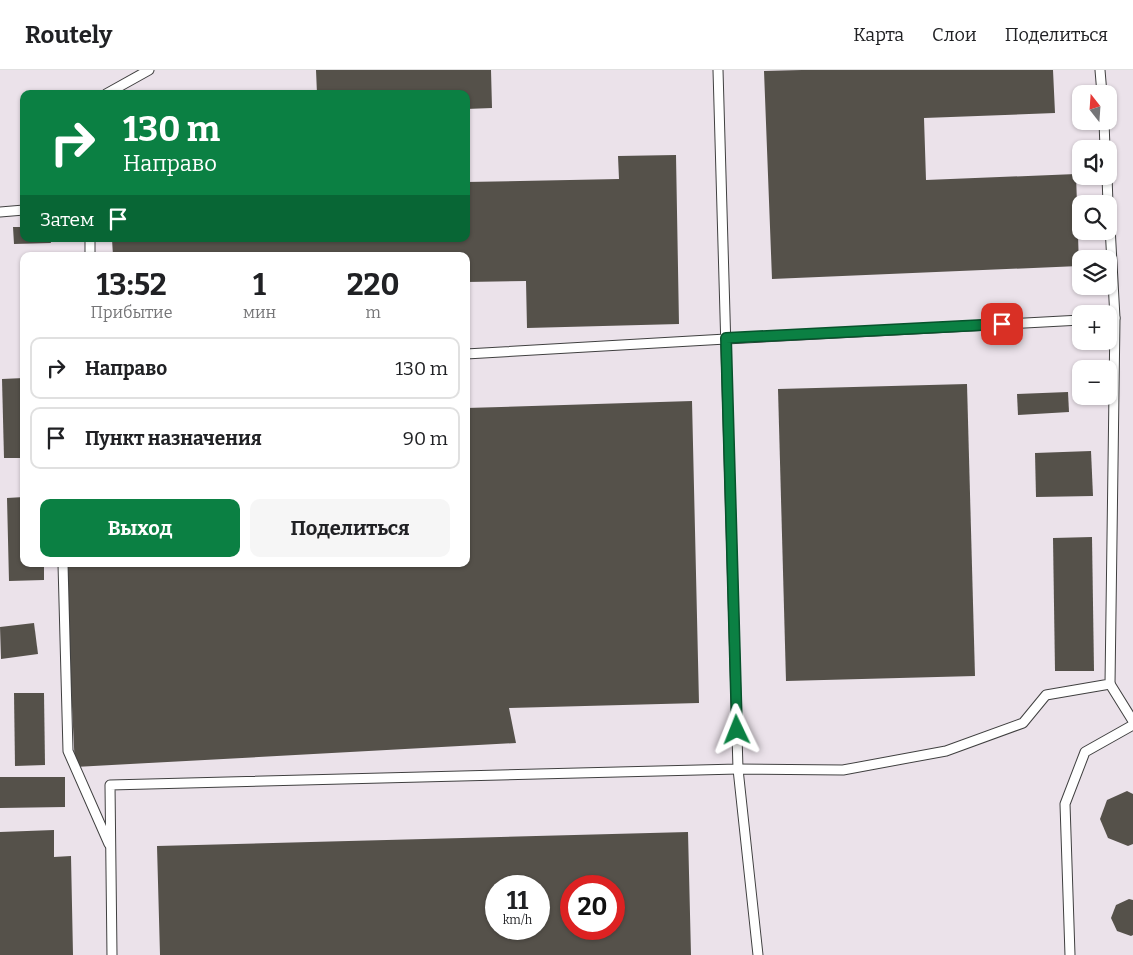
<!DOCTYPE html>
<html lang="ru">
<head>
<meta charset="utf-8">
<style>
	body { margin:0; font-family:Bitter,serif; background:#f6f6f6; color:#202124; height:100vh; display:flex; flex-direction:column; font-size:19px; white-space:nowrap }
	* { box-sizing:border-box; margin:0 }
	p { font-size:16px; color:#757577 }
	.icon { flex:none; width:28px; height:28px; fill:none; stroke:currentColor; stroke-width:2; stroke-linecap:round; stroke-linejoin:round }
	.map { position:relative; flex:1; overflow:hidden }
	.details { position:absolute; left:20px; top:182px; width:450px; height:315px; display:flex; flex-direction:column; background:#fff; border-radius:10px; box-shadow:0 1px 4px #0004 }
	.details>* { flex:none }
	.banner { position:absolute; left:20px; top:20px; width:450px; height:152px; border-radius:10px; box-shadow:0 1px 4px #0004; background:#0b8043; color:#fff; overflow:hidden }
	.needle { width:32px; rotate:343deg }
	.tools { position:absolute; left:1072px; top:15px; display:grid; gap:10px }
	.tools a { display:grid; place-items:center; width:45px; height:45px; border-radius:10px; background:#fff; box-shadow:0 1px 4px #0004; font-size:25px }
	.speed { position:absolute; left:485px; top:805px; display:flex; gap:10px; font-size:25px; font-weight:700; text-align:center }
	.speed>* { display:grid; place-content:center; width:65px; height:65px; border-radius:50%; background:#fff; box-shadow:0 1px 4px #0004; line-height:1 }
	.speed small { font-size:12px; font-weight:400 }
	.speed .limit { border:8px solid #d22; background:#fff; color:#111 }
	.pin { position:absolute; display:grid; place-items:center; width:42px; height:42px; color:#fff; margin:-21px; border-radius:10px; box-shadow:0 2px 8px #0006 }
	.me { position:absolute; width:55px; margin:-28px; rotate:358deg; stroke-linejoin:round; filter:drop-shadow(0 0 4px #0008) }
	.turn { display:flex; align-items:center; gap:18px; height:105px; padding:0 20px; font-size:22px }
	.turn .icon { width:65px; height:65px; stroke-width:2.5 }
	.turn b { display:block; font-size:35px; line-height:42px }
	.then { display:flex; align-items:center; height:48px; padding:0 20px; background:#0003; gap:10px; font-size:19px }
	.eta { display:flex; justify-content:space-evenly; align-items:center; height:85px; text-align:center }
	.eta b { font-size:30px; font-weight:700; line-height:35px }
	.button { display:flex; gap:10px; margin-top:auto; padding:10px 20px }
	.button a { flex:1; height:58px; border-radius:10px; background:#0b8043; color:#fff; font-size:20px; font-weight:700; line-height:58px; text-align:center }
	.button a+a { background:#f6f6f6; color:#202124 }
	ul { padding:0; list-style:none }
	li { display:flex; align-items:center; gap:15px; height:62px; margin:0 10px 8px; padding:0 10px; border:2px solid #e0e0e0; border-radius:10px }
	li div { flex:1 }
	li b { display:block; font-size:19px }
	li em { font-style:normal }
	header { display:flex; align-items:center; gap:30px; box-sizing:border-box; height:70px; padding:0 25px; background:#fff; border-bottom:1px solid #e0e0e0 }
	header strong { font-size:24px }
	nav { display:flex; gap:28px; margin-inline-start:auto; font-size:18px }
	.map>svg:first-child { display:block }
</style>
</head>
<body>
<header>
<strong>Routely</strong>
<nav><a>Карта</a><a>Слои</a><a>Поделиться</a></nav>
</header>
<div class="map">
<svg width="1133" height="885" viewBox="0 0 1133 885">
	<rect width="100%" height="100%" fill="#fdfeee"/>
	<path fill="#ebe2ea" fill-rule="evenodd" d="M0,0H1133V885H0ZM24,24H466V169H24ZM1081,24H1109V51H1081ZM1081,79H1109V106H1081ZM1081,134H1109V161H1081ZM24,186H466V494H24ZM1081,189H1109V216H1081ZM1081,244H1109V271H1081ZM1081,299H1109V326H1081ZM496,816H539V859H496ZM571,816H614V859H571Z"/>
	<g fill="#55514a" fill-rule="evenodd">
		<polygon points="316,0 491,0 492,38 466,39 466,24 317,24"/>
		<polygon points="802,0 1053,0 1055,43 924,48 926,110 1076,104 1079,196 772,209 764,1"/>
		<polygon points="676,85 679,254 527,258 526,211 466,212 466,186 113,186 112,169 466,169 466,112 619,109 618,86"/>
		<polygon points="13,157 24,157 24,169 50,169 51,173 14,174"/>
		<polygon points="24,308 24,388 4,388 2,309"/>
		<polygon points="967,314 975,606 786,611 778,319"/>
		<polygon points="1068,322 1069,342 1018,345 1017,324"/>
		<polygon points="692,331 699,633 509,638 516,673 75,697 65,494 466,494 466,338"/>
		<polygon points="1091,381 1093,426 1036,427 1035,383"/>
		<polygon points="24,427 24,494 44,494 44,510 9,511 7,428"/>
		<polygon points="1092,467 1094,601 1055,601 1053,468"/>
		<polygon points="34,553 38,584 1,589 0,557"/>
		<polygon points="14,623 44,623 45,695 15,696"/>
		<polygon points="0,707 65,707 65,737 0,738"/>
		<polygon points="1127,721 1133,724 1133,774 1128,776 1108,768 1100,749 1107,730"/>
		<polygon points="54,760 54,787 71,786 73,885 0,885 0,762"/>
		<path d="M688,762L691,885H160L157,776ZM496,816H539V859H496ZM571,816H614V859H571Z"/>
		<polygon points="1129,829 1133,830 1133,865 1131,866 1117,861 1111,848 1116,835"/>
	</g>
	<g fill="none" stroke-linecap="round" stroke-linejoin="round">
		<defs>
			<g id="lane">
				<polyline points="1100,0 1102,24"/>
				<polyline points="106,24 149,0"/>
				<polyline points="1104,51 1105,79"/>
				<polyline points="1107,106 1108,134"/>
				<polyline points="1109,138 1115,248"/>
				<polyline points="0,142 24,140"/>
				<polyline points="90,169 90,186"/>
				<polyline points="466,284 726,269 1081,250"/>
				<polyline points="63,494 68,681 109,774"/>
				<polyline points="1110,614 1133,651"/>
				<polyline points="112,885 110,715 738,699 718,0"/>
				<polyline points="758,885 738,699 843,700 946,681 1023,653 1046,625 1110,614 1115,248 1109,248"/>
				<polyline points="1070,885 1065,734 1085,682 1133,655"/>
			</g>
		</defs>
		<use href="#lane" stroke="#404040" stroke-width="11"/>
		<use href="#lane" stroke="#fff" stroke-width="9"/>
	</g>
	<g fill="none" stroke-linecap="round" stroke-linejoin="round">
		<defs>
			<polyline id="route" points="737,660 726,268 1002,254"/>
		</defs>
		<use href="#route" stroke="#07532c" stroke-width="12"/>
		<use href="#route" stroke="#0b8043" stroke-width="9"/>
	</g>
</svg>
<div class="tools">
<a><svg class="needle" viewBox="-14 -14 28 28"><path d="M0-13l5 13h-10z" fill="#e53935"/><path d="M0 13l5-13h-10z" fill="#757577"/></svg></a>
<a><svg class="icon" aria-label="sound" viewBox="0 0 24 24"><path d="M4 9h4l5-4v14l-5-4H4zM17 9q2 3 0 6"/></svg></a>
<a><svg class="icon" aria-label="search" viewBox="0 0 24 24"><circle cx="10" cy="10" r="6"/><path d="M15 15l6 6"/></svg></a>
<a><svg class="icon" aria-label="layers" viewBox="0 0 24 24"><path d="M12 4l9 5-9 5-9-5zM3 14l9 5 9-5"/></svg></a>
<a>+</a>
<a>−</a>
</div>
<div class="speed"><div>11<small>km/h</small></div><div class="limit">20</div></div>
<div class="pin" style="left:1002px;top:254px;background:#d93025"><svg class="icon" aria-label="arrive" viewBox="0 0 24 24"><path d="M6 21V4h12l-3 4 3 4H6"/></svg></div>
<svg class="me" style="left:737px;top:660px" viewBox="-20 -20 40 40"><path d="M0-17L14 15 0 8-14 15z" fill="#0b8043" stroke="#fff" stroke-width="4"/></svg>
<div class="banner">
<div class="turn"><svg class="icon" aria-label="right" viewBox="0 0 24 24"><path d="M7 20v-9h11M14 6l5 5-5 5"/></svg><div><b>130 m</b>Направо</div></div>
<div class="then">Затем<svg class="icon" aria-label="arrive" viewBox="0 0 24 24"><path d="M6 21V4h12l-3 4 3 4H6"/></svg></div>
</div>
<section class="details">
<div class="eta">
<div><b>13:52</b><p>Прибытие</p></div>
<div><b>1</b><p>мин</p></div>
<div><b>220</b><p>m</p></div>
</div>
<ul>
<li><svg class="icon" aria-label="right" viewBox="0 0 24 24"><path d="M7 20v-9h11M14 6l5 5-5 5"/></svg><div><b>Направо</b></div><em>130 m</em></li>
<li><svg class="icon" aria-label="arrive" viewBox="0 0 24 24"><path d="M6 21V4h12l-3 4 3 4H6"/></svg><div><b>Пункт назначения</b></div><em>90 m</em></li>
</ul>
<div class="button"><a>Выход</a><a>Поделиться</a></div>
</section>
</div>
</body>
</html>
